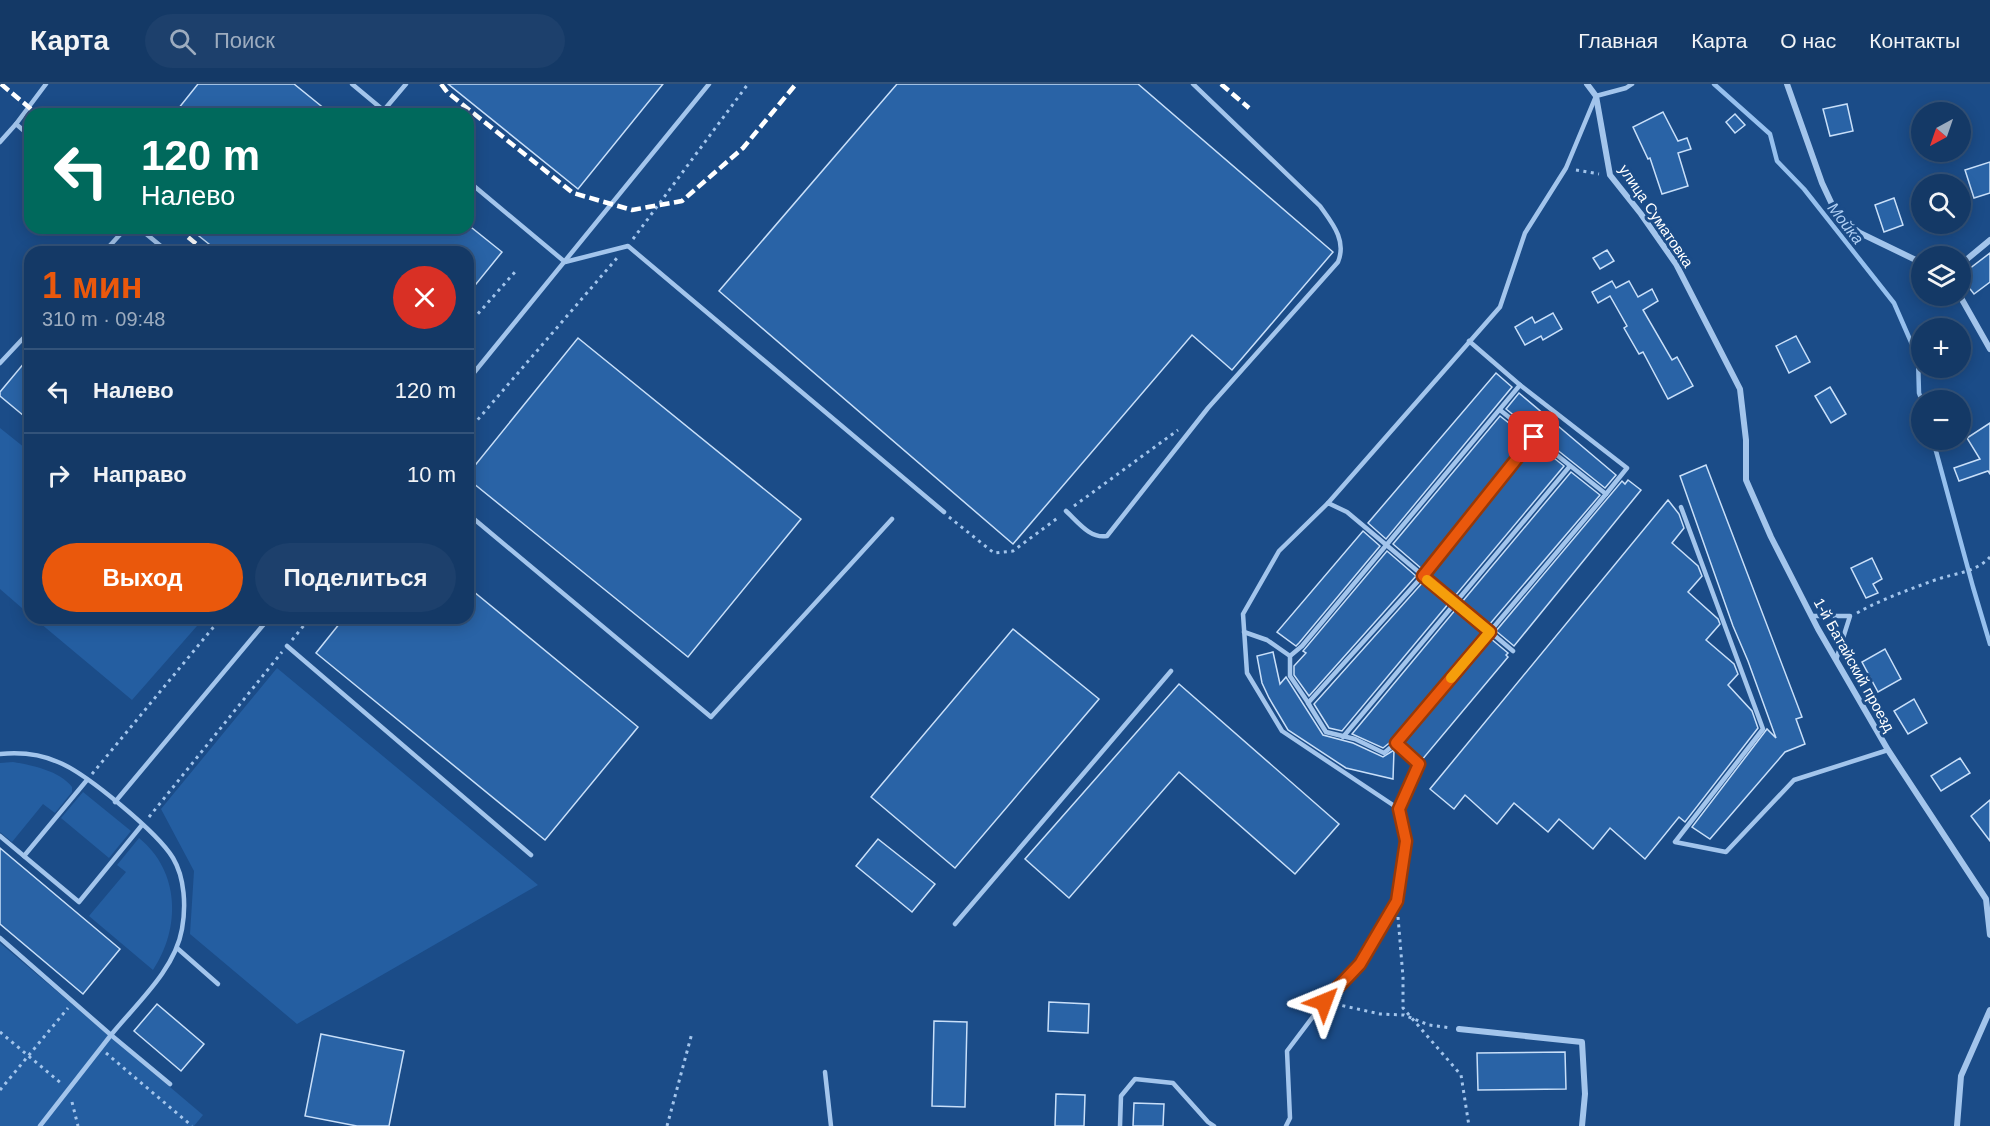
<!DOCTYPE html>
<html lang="ru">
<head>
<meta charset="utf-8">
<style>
	body { margin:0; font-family:Arial,sans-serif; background:#1d406c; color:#f1f3f6; height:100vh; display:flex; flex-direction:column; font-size:22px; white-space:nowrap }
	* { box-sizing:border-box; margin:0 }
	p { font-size:20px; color:#9dacbf }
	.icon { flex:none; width:33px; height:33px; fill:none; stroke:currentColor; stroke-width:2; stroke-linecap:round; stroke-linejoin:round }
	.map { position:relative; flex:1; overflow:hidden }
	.side { position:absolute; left:24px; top:162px; width:450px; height:378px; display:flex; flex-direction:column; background:#143966; border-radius:18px; box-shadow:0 3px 15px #0003,0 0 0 2px #33537a }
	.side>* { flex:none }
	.banner { position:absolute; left:24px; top:24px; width:450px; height:126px; border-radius:18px; box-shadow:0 3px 15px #0003,0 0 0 2px #33537a; background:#00695c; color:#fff; overflow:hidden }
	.needle { width:39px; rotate:220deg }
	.buttons { position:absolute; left:1911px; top:18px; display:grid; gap:12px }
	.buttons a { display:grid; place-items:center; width:60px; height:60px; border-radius:50%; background:#143966; box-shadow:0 3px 15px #0003,0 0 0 2px #33537a; font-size:30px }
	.pin { position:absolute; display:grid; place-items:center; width:51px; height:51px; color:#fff; margin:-26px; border-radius:12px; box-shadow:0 3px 9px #0006 }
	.me { position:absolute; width:66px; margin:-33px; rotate:44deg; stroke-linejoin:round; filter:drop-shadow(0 0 4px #0008) }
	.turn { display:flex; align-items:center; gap:21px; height:126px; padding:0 18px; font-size:27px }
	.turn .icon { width:78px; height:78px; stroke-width:2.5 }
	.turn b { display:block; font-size:42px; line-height:51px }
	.round { display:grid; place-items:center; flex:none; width:63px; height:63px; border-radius:32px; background:#1d406c }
	.summary { display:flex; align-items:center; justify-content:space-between; height:102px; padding:0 18px }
	h1 { font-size:36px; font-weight:700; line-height:45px; color:#ea580c }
	.cta { display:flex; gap:12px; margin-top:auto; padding:12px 18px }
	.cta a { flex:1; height:69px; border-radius:36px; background:#ea580c; color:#fff; font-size:24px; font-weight:700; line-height:69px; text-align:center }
	.cta a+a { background:#1d406c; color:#f1f3f6 }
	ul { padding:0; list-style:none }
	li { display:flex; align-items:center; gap:18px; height:84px; padding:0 18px; border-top:2px solid #33537a }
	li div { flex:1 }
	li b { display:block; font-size:22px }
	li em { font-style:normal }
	header { display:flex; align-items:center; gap:36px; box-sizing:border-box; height:84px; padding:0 30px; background:#143966; border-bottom:2px solid #33537a }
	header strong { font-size:28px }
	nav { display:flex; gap:33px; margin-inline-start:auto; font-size:21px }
	.search { width:420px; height:54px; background:#1d406c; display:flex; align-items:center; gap:15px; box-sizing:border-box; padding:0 21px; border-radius:33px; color:#9dacbf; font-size:22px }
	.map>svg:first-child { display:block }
</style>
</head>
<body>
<header>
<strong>Карта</strong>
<div class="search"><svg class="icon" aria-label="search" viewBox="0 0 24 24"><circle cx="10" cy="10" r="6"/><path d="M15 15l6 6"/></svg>Поиск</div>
<nav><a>Главная</a><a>Карта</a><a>О нас</a><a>Контакты</a></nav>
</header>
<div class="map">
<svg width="1990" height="1042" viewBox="0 0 1990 1042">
	<rect width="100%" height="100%" fill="#1b4c88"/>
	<g fill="#245ea1">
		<polygon points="0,344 30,368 30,531 0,505"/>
		<polygon points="34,534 204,534 132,616"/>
		<polygon points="277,584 538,801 297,940 190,850 194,787 161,725"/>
		<path d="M13,678C32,681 60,687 72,703V708L55,729L43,720L12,758L0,748V679Z"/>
		<polygon points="83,708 131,747 109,774 61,734"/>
		<path d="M139,754C180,787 181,844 153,886L89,832L126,788L117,781Z"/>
		<polygon points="0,859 203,1031 194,1042 0,1042"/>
	</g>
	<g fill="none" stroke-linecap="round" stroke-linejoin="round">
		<g stroke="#96c0ee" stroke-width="4.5">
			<polyline points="1714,0 1770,50 1777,77 1804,105 1894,219 1918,274 1919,309 1922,317"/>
			<polyline points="1933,356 1973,503 1990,560"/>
		</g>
	</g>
	<g fill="#2963a6" stroke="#c8dff9" stroke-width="1.5">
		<polygon points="198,0 294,0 331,30 174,30"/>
		<polygon points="448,0 663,0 578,105"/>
		<polygon points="897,0 1138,0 1333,168 1232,286 1192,251 1013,460 719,207"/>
		<polygon points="1847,20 1853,47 1830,52 1823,25"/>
		<polygon points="1663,28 1678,57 1687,54 1691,65 1678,69 1688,102 1662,110 1650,74 1648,75 1633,43"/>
		<polygon points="1735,30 1745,41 1735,49 1726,38"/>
		<polygon points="1990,78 1990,109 1974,114 1965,86"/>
		<polygon points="1894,114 1903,141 1884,148 1875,121"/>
		<polygon points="189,144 472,144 502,168 468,210 468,168 219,168"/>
		<polygon points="1607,166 1614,177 1600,185 1593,174"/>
		<polygon points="1990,169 1990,198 1974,210 1960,192"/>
		<polygon points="1612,197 1616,204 1629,197 1638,213 1652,205 1658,217 1643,226 1672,276 1677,273 1693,302 1668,315 1643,268 1639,270 1624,244 1627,242 1610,212 1598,219 1592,208"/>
		<polygon points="1553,229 1562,245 1543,256 1541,252 1525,261 1515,243 1532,233 1535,239"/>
		<polygon points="1796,252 1810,278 1789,289 1776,262"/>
		<polygon points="578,254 801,435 688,573 468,395 468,390"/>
		<polygon points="30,272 30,337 0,312 0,308"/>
		<polygon points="1496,289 1512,303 1386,455 1368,439"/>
		<polygon points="1830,303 1846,330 1831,339 1815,312"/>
		<polygon points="1519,309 1616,391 1605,404 1506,325"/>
		<polygon points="1500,332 1528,354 1422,485 1393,460"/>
		<polygon points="1990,339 1990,390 1988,387 1959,397 1954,384 1980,375 1967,354"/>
		<polygon points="1535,359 1564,382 1455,512 1429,491"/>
		<polygon points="1706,381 1802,633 1796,635 1805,660 1785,668 1710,755 1692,743 1767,645 1776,654 1748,577 1733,542 1680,392"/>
		<polygon points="1571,388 1600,411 1489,541 1462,518"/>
		<polygon points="1628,396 1641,406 1514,562 1496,547 1622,397 1625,400"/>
		<polygon points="1668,416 1679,430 1684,444 1672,459 1698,482 1702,492 1688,508 1718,535 1720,540 1706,556 1734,580 1738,590 1728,601 1752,627 1758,644 1685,738 1679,733 1645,775 1610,744 1593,765 1559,735 1548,748 1514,719 1497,740 1465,711 1454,725 1430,705"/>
		<polygon points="1363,447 1380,462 1299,559 1296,562 1277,548"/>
		<polygon points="1387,467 1416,492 1309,612 1294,591 1294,582 1306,569 1303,567"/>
		<polygon points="1872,474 1882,495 1873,500 1878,509 1866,514 1851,484"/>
		<polygon points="1423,498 1449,519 1342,647 1329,644 1314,620"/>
		<polygon points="468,503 638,643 545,756 316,569 344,534 468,534"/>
		<polygon points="1456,525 1484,548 1393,656 1383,664 1352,650"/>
		<polygon points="1013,545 1099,615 955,784 871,713"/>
		<polygon points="1490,554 1508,569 1506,571 1508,573 1421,677 1402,659"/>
		<polygon points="1885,565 1901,595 1878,608 1862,578"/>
		<polygon points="1273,568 1280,600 1286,593 1323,651 1353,659 1383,673 1394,666 1393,695 1346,684 1288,646 1269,614 1262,599 1257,572"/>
		<polygon points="1179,600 1339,740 1295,790 1179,688 1069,814 1025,775"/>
		<polygon points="1914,615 1927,639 1908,650 1894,627"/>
		<polygon points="1960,674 1970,689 1941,707 1931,692"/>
		<polygon points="1990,716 1990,757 1971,732"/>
		<polygon points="878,755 935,800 912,828 856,782"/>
		<polygon points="0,764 120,865 83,910 0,840"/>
		<polygon points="1049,918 1089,920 1088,949 1048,947"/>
		<polygon points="157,920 204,960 181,987 134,947"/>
		<polygon points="934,937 967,938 965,1023 932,1022"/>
		<polygon points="321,950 404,967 389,1042 357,1042 305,1032"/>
		<polygon points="1565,968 1566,1005 1478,1006 1477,969"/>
		<polygon points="1056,1010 1085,1011 1084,1042 1055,1042"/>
		<polygon points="1134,1019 1164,1020 1163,1042 1133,1042"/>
	</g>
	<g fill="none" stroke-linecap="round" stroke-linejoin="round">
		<g stroke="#a3c5ec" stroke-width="3" stroke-dasharray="3 4.5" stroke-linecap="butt">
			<polyline points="1576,86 1599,90"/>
			<polyline points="633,155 748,0"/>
			<polyline points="468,241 515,188"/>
			<polyline points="468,347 617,174"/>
			<polyline points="1074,422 1178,346"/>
			<polyline points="949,433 994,469 1013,467 1059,433"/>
			<path d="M1857,529C1882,515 1908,506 1935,496C1955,489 1975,489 1990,473"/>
			<polyline points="292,556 310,534"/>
			<polyline points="92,690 221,534"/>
			<polyline points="149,733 282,568"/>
			<polyline points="1398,833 1403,893 1403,924 1461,991 1469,1042"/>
			<polyline points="1335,920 1380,930 1404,931 1429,941 1451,944"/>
			<polyline points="0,948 62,1000"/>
			<polyline points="106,969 192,1042"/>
			<polyline points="0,1006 68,924"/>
			<polyline points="72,1018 78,1042"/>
			<polyline points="667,1042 692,949"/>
		</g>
		<g stroke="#a3c5ec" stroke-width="4.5">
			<polyline points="352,0 388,30"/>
			<polyline points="384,26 406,0"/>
			<polyline points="16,40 46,0"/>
			<polyline points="0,58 16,40 30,52"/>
			<polyline points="468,97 565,178 628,162 944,428"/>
			<polyline points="139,144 168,168"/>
			<polyline points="104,168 126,144"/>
			<polyline points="1469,257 1520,301 1627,384 1606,410"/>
			<polyline points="0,279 30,247"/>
			<polyline points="468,296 709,0"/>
			<polyline points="1500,326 1606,410 1396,659 1384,669 1355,655 1326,648 1308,619 1419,496 1534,353"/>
			<polyline points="1328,419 1500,223 1525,149 1566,84 1596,12 1626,4 1632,0"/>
			<polyline points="1681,423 1763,645 1675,758 1726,768 1794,696 1888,666"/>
			<path d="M1066,427C1078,438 1090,455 1107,452L1208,324L1338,178C1347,156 1332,139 1320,122L1193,0"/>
			<polyline points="468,430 711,633 892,435"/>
			<polyline points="1812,532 1850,532 1836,576"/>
			<polyline points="1244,548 1267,556 1290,572"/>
			<polyline points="287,562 531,771"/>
			<polyline points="1309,620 1290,592 1290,572 1302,562 1520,301"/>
			<polyline points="1343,653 1570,382"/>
			<polyline points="1396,659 1418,680 1399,725"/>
			<path d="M0,670C20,668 40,670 58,678C86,689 158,749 173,774C185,794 186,823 182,845C175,886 136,920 111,951L170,1000"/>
			<polyline points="115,718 269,534"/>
			<polyline points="0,752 79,818 142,741"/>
			<polyline points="24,772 87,696"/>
			<polyline points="955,840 1171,587"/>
			<polyline points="0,854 111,951 40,1042"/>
			<polyline points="177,864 218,900"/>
			<polyline points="825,988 831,1042"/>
			<polyline points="1120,1042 1121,1012 1135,995 1173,999 1208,1038 1214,1042"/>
			<polyline points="1286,1042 1290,1034 1287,967 1324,918 1360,880 1397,817 1406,757 1399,725 1282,647 1247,589 1243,530 1279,467 1328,419 1347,428 1513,567"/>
		</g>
		<g stroke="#a3c5ec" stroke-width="6">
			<polyline points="1587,0 1596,12 1610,91 1641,130 1676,180 1740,305 1746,356 1746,396 1771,453 1818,545 1888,666 1986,815 1990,851"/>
			<polyline points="1787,0 1822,99 1837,131 1860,149 1922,179"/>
			<polyline points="1960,181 1990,156"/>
			<polyline points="1960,212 1990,265"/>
			<polyline points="1459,945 1582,958 1585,1010 1582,1042"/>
			<polyline points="1957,1042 1961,992 1990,926"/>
		</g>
		<g stroke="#fff" stroke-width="4.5" stroke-dasharray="10 4.5" stroke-linecap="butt">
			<polyline points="1,0 37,30"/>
			<polyline points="441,0 447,8 573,109 632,126 682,117 743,64 796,0"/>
			<polyline points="1221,0 1249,24"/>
			<polyline points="177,144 206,168"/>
		</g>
	</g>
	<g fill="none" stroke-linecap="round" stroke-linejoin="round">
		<defs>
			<polyline id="route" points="1324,918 1360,880 1397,817 1406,757 1399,725 1419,680 1396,659 1490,548 1423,492 1534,353"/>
		</defs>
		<use href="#route" stroke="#983908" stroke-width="15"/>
		<use href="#route" stroke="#ea580c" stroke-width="10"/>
		<polyline stroke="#f59e0b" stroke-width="10" points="1427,496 1490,548 1451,594"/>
	</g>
	<g text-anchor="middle" stroke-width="6" stroke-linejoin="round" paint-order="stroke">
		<g font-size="15" fill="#fff" stroke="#1b4c88">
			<text transform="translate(1656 132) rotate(56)" y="5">улица Суматовка</text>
			<text transform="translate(1854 581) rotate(61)" y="5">1-й Батайский проезд</text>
		</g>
		<g font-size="16" font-style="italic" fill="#afcff4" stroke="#1b4c88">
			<text transform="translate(1846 139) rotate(52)" y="6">Мойка</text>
		</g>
	</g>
</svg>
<div class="buttons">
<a><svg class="needle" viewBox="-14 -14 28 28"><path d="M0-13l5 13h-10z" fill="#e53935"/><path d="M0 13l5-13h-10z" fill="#9dacbf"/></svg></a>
<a><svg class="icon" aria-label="search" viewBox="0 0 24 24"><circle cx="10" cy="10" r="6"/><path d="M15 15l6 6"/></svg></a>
<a><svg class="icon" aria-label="layers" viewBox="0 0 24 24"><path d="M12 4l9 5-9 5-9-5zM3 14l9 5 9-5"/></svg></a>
<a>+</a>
<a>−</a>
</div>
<div class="pin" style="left:1534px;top:353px;background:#d93025"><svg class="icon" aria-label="arrive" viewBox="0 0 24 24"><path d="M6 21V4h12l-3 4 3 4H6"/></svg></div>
<svg class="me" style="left:1324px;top:918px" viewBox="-20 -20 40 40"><path d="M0-17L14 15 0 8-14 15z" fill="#ea580c" stroke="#fff" stroke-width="4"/></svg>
<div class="banner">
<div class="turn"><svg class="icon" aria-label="left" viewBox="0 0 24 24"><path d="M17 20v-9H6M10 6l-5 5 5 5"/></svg><div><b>120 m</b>Налево</div></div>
</div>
<section class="side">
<div class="summary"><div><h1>1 мин</h1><p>310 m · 09:48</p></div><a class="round" style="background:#d93025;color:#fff"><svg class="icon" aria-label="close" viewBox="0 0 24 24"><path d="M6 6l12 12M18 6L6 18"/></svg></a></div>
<ul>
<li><svg class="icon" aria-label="left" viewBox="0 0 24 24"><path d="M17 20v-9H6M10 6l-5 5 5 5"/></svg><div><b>Налево</b></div><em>120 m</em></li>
<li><svg class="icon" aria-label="right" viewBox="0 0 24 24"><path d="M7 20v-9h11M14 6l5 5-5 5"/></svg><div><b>Направо</b></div><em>10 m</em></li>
</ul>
<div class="cta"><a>Выход</a><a>Поделиться</a></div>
</section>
</div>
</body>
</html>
